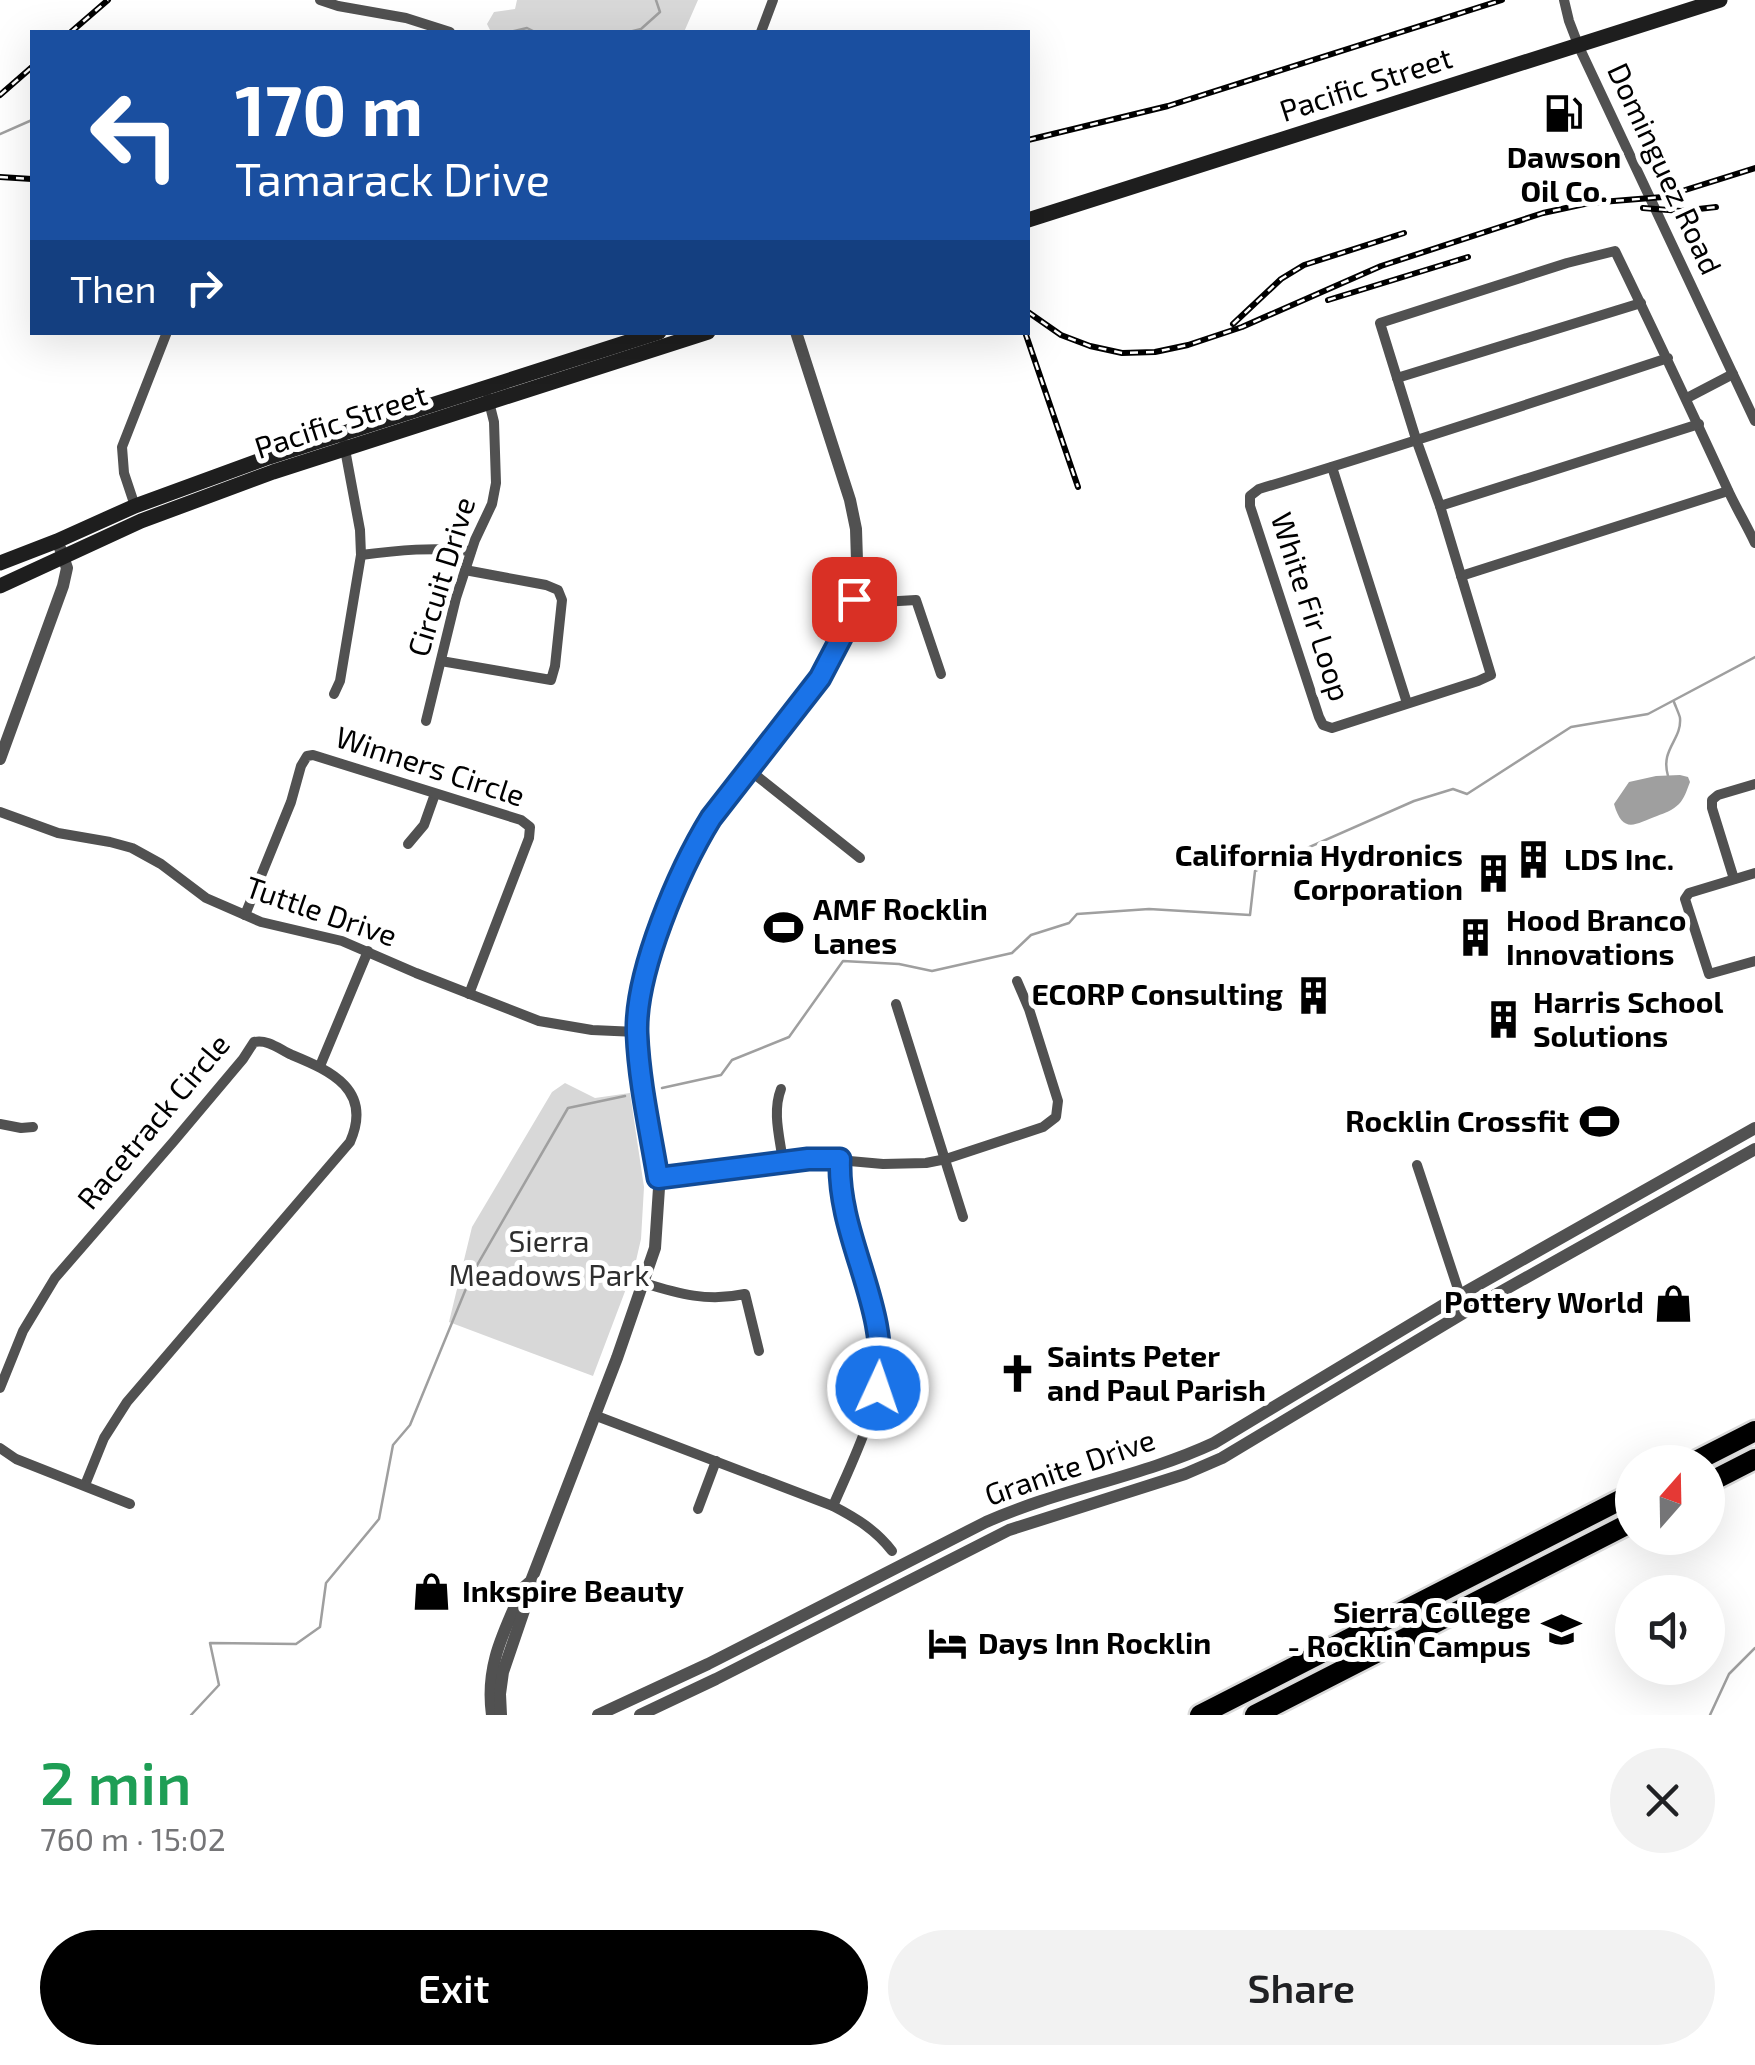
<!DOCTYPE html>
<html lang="en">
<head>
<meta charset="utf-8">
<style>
	body { margin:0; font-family:"Exo 2",sans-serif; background:#f2f2f2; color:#202124; height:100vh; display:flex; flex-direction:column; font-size:38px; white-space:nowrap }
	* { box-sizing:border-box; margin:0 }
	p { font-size:32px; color:#757577 }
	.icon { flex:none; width:55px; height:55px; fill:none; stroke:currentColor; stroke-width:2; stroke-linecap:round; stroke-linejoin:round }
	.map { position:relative; height:1715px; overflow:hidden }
	.sheet { display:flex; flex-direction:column; background:#fff; flex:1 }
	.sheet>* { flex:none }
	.guide { position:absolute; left:30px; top:30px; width:1000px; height:305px; border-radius:0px; box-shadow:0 10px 40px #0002; background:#1a4fa0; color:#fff; overflow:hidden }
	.needle { width:65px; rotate:20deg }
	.tools { position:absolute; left:1615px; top:1445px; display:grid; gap:20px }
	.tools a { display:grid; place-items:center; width:110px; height:110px; border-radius:50%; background:#fff; box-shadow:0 10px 40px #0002; font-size:50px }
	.pin { position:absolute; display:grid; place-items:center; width:85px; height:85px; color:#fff; margin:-42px; border-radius:20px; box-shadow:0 5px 15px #0006 }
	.me { position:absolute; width:110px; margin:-55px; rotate:3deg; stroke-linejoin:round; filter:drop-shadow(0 0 8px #0008) }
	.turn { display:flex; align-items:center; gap:35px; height:210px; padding:0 40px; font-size:45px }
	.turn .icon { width:130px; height:130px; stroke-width:2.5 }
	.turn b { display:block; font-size:70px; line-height:85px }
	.then { display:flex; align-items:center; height:95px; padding:0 40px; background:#0003; gap:20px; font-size:38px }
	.round { display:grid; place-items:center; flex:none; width:105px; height:105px; border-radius:52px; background:#f2f2f2 }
	.summary { display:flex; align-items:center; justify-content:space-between; height:170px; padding:0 40px }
	h1 { font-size:60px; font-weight:600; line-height:75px; color:#1e9e55 }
	.action { display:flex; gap:20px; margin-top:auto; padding:20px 40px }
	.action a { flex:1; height:115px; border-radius:60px; background:#000; color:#fff; font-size:40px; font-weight:600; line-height:115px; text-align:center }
	.action a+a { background:#f2f2f2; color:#202124 }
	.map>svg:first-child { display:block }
</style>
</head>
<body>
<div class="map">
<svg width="1755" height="1715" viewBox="0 0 1755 1715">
	<rect width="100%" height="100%" fill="#fff"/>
	<g fill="#d8d8d8">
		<polygon points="517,0 698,0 684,32 497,32 490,30 487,24 494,12 515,9"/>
		<polygon points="565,1083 595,1098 630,1093 644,1187 641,1239 635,1265 593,1376 449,1322 472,1227 552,1092"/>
	</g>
	<path fill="#9f9f9f" d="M1680,775L1688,777L1690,782C1687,790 1684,799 1679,804C1673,810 1665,813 1657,816C1635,824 1623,835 1614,804L1629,782L1656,776Z"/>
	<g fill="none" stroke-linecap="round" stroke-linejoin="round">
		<g stroke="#9f9f9f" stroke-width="2.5">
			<polyline points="510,32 527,28 535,32"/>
			<polyline points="629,32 641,29 660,12 656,0"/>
			<polyline points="0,134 32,120"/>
			<path d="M1668,776C1660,749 1682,740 1680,718C1680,716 1675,705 1674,702"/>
			<polyline points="662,1088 721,1075 732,1060 789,1037 843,961 899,964 932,971 1012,953 1031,935 1069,923 1077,914 1149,909 1250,915 1255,871 1414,801 1453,789 1467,794 1571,727 1648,714 1755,657"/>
			<polyline points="191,1715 219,1685 210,1643 296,1644 320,1627 326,1583 379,1519 393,1445 410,1425 472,1274 568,1108 625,1096"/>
			<polyline points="1710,1715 1729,1674 1755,1648"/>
		</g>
		<defs>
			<g id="motorway">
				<polyline points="1694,1462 1755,1431"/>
				<polyline points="1708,1483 1755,1459"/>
				<polyline points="1200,1715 1632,1494"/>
				<polyline points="1255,1715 1632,1522"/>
			</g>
		</defs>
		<use href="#motorway" stroke="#dbdbdb" stroke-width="25"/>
		<g stroke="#515151" stroke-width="10">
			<polyline points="320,0 338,6 406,18 450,32"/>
			<polyline points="1564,0 1569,21 1579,47 1755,421"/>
			<polyline points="761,32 773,0"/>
			<path d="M1668,358C1532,403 1396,448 1259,489L1250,496V506L1319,717L1323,725L1332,728L1478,681L1491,675L1440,506L1416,439L1380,323L1567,263L1615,251C1653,329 1690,408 1727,488C1735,506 1746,524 1755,543"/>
			<polyline points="1397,378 1641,303"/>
			<polyline points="1687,398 1733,374"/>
			<polyline points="1332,467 1407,703"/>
			<polyline points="135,506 124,473 122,447 167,332"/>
			<polyline points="1440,506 1699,424"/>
			<path d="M361,555C399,550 433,547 471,551"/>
			<polyline points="1461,576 1728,491"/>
			<polyline points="855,599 882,602 916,600 941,674"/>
			<polyline points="441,661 551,680 555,666 562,600 558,590 546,585 465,570"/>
			<polyline points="334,694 340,681 361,555 360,530 344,444"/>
			<polyline points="426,721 456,598 475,540 492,504 496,483 494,422 488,398"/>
			<polyline points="748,769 860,858"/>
			<polyline points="0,812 58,833 110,842 132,848 161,864 206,898 261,922 342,941 416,973 539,1021 592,1030 637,1032"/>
			<polyline points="408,844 424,825 435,794"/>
			<polyline points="1755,873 1689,893 1685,899 1709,974 1755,961"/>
			<polyline points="1734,879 1712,808 1712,800 1718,795 1755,784"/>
			<polyline points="245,915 291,802 301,766 307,756 313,755 521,820 530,827 529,838 469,994"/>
			<polyline points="896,1004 963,1217"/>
			<polyline points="320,1066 368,951"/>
			<path d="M781,1089C772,1112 780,1138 783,1162"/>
			<polyline points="0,1124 21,1128 33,1127"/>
			<polyline points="1417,1165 1460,1295"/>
			<polyline points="658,1178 816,1158 883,1164 926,1163 946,1159 1043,1127 1056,1117 1058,1101 1029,1009 1017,981"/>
			<path d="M644,1283C679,1294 708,1302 745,1294L759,1351"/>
			<path d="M0,1388L23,1331L55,1278L174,1141L243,1059L254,1042C268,1039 279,1049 292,1055C331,1071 373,1090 350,1142L127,1402L104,1438L85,1485"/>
			<polyline points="873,1406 910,1419"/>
			<path d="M594,1415L833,1506C856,1518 876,1530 892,1551"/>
			<polyline points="0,1448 16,1459 130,1504"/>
			<path d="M833,1506C851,1464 881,1405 881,1359C882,1308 856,1258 844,1209L841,1191L840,1159"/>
			<polyline points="698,1509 716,1461"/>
		</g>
		<g stroke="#515151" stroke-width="12">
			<polyline points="0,759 63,586 67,568 60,548"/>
			<path d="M492,1715C485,1665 504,1632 523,1588L531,1581L617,1358L655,1248L659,1188L640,1064L637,1030L638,1004L644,975L682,873L711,818L821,678L842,636L855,599L857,561L856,529L850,500L796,332"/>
			<polyline points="501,1715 500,1694 503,1672 531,1590 531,1581"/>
			<path d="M598,1715L708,1664L986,1522C1060,1489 1141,1477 1214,1443L1460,1295L1755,1128"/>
			<polyline points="640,1715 716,1679 1009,1530 1185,1474 1222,1458 1465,1312 1755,1149"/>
		</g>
		<g stroke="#1e1e1e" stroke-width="15">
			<polyline points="1028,220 1720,0"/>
			<polyline points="0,563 57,541 135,506 269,457 659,332"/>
			<polyline points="0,586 141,521 273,472 708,332"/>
		</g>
		<use href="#motorway" stroke="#000" stroke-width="20"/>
		<defs>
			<g id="rail">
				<polyline points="71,32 108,0"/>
				<polyline points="0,95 32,67"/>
				<polyline points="1028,140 1168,106 1502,0"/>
				<polyline points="0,177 32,179"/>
				<polyline points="1643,208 1681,211 1716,207"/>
				<polyline points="1328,300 1468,257"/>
				<polyline points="1028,312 1061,335 1090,346 1122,353 1155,352 1188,345 1242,327 1381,266 1543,213 1589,203 1663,197 1755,168"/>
				<polyline points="1233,324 1281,279 1304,265 1404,233"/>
				<polyline points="1025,332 1078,487"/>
			</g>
		</defs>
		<use href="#rail" stroke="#000" stroke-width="6"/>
		<use href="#rail" stroke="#fff" stroke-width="2.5" stroke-dasharray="8" stroke-linecap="butt"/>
	</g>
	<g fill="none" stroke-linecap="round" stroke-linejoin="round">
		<defs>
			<path id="route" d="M854,599L842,636L820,678L711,818C679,870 635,972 637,1033C639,1082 650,1130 658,1178L808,1159H840C837,1240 891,1306 878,1388"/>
		</defs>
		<use href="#route" stroke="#114b97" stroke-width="25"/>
		<use href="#route" stroke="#1a73e8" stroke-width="18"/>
	</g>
	<defs>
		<symbol id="fuel-bare" viewBox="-9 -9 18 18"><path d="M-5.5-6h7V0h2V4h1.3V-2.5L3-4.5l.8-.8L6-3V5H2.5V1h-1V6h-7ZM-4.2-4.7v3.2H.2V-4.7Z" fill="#000" stroke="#fff" stroke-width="2.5" paint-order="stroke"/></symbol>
		<symbol id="building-bare" viewBox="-9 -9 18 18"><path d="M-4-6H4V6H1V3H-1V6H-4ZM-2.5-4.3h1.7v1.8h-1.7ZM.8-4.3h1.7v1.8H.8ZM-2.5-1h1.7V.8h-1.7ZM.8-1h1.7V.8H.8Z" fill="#000" stroke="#fff" stroke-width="2.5" paint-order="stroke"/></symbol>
		<symbol id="stadium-bare" viewBox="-9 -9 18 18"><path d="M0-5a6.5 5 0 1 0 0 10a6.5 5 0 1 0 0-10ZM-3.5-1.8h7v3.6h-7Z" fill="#000" stroke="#fff" stroke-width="2.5" paint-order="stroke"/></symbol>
		<symbol id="shop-bare" viewBox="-9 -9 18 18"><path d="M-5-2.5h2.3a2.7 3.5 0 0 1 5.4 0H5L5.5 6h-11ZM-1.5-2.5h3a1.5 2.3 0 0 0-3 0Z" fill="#000" stroke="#fff" stroke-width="2.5" paint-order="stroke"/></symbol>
		<symbol id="church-bare" viewBox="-9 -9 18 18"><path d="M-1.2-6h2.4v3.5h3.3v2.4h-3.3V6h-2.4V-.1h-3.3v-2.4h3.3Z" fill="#000" stroke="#fff" stroke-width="2.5" paint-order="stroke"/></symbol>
		<symbol id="university-bare" viewBox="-9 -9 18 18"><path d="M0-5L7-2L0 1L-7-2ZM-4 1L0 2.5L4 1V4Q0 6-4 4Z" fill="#000" stroke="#fff" stroke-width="2.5" paint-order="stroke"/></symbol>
		<symbol id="hotel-bare" viewBox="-9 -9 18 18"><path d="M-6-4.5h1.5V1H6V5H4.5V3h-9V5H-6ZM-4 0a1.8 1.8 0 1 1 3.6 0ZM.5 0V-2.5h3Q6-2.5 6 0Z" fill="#000" stroke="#fff" stroke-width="2.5" paint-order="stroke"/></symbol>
	</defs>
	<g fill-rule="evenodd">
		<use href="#fuel-bare" x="1536" y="86" width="55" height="55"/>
		<use href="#building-bare" x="1506" y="832" width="55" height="55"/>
		<use href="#building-bare" x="1466" y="846" width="55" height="55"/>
		<use href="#stadium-bare" x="756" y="900" width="55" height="55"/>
		<use href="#building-bare" x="1448" y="910" width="55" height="55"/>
		<use href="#building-bare" x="1286" y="968" width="55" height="55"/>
		<use href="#building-bare" x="1476" y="992" width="55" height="55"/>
		<use href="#stadium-bare" x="1572" y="1094" width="55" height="55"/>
		<use href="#shop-bare" x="1646" y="1276" width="55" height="55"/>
		<use href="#church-bare" x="990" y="1346" width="55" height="55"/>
		<use href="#shop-bare" x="404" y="1564" width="55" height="55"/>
		<use href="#university-bare" x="1534" y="1602" width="55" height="55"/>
		<use href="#hotel-bare" x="920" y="1616" width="55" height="55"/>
	</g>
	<g text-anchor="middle" stroke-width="10" stroke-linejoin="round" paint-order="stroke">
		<g font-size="30" fill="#000" stroke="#fff">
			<text transform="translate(1366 85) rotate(-18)" y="10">Pacific Street</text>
			<text transform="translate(1664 169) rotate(65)" y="10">Dominguez Road</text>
			<text transform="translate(341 422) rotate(-18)" y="10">Pacific Street</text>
			<text transform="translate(442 577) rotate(-73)" y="10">Circuit Drive</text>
			<text transform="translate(1310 607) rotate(72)" y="10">White Fir Loop</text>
			<text transform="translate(430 767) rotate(18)" y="10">Winners Circle</text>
			<text transform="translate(321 912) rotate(19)" y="10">Tuttle Drive</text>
			<text transform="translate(154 1122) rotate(-50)" y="10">Racetrack Circle</text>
			<text transform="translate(1070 1468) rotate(-19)" y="10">Granite Drive</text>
		</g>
		<g font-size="30" font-weight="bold" fill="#000" stroke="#fff" text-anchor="start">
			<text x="1564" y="168" text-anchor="middle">Dawson<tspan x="1564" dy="34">Oil Co.</tspan></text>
			<text x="1463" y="866" text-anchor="end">California Hydronics<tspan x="1463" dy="34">Corporation</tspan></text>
			<text x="1564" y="870">LDS Inc.</text>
			<text x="813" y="920">AMF Rocklin<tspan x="813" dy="34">Lanes</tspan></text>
			<text x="1506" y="931">Hood Branco<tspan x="1506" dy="34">Innovations</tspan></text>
			<text x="1283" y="1005" text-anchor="end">ECORP Consulting</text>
			<text x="1533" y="1013">Harris School<tspan x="1533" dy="34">Solutions</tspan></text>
			<text x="1569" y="1132" text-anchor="end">Rocklin Crossfit</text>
			<text x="1644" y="1313" text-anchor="end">Pottery World</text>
			<text x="1047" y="1367">Saints Peter<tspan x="1047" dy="34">and Paul Parish</tspan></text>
			<text x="462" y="1602">Inkspire Beauty</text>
			<text x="1531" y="1623" text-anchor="end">Sierra College<tspan x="1531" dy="34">- Rocklin Campus</tspan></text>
			<text x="978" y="1654">Days Inn Rocklin</text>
		</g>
		<g font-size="30" fill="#2f2f2f" stroke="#fff">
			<text x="549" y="1252">Sierra<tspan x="549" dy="34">Meadows Park</tspan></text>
		</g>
	</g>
</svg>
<div class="tools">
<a><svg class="needle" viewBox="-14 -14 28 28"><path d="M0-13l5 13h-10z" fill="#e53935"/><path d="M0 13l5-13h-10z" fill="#757577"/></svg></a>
<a><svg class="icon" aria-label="sound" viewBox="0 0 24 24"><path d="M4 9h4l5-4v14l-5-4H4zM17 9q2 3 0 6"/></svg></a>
</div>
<div class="pin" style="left:854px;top:599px;background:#d93025"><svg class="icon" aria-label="arrive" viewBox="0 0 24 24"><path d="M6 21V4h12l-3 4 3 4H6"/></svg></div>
<svg class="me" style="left:878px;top:1388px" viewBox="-20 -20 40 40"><circle r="17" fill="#1a73e8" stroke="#fff" stroke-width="3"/><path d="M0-11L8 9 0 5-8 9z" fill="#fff"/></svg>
<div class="guide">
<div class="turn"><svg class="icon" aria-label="left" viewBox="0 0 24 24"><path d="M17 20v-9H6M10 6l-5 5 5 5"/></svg><div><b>170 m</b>Tamarack Drive</div></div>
<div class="then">Then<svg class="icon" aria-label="right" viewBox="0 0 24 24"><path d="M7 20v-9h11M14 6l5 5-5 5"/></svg></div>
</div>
</div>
<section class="sheet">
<div class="summary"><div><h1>2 min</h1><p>760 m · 15:02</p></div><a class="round"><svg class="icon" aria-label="close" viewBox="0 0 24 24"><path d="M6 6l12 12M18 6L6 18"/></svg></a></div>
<div class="action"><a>Exit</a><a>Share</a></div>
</section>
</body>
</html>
